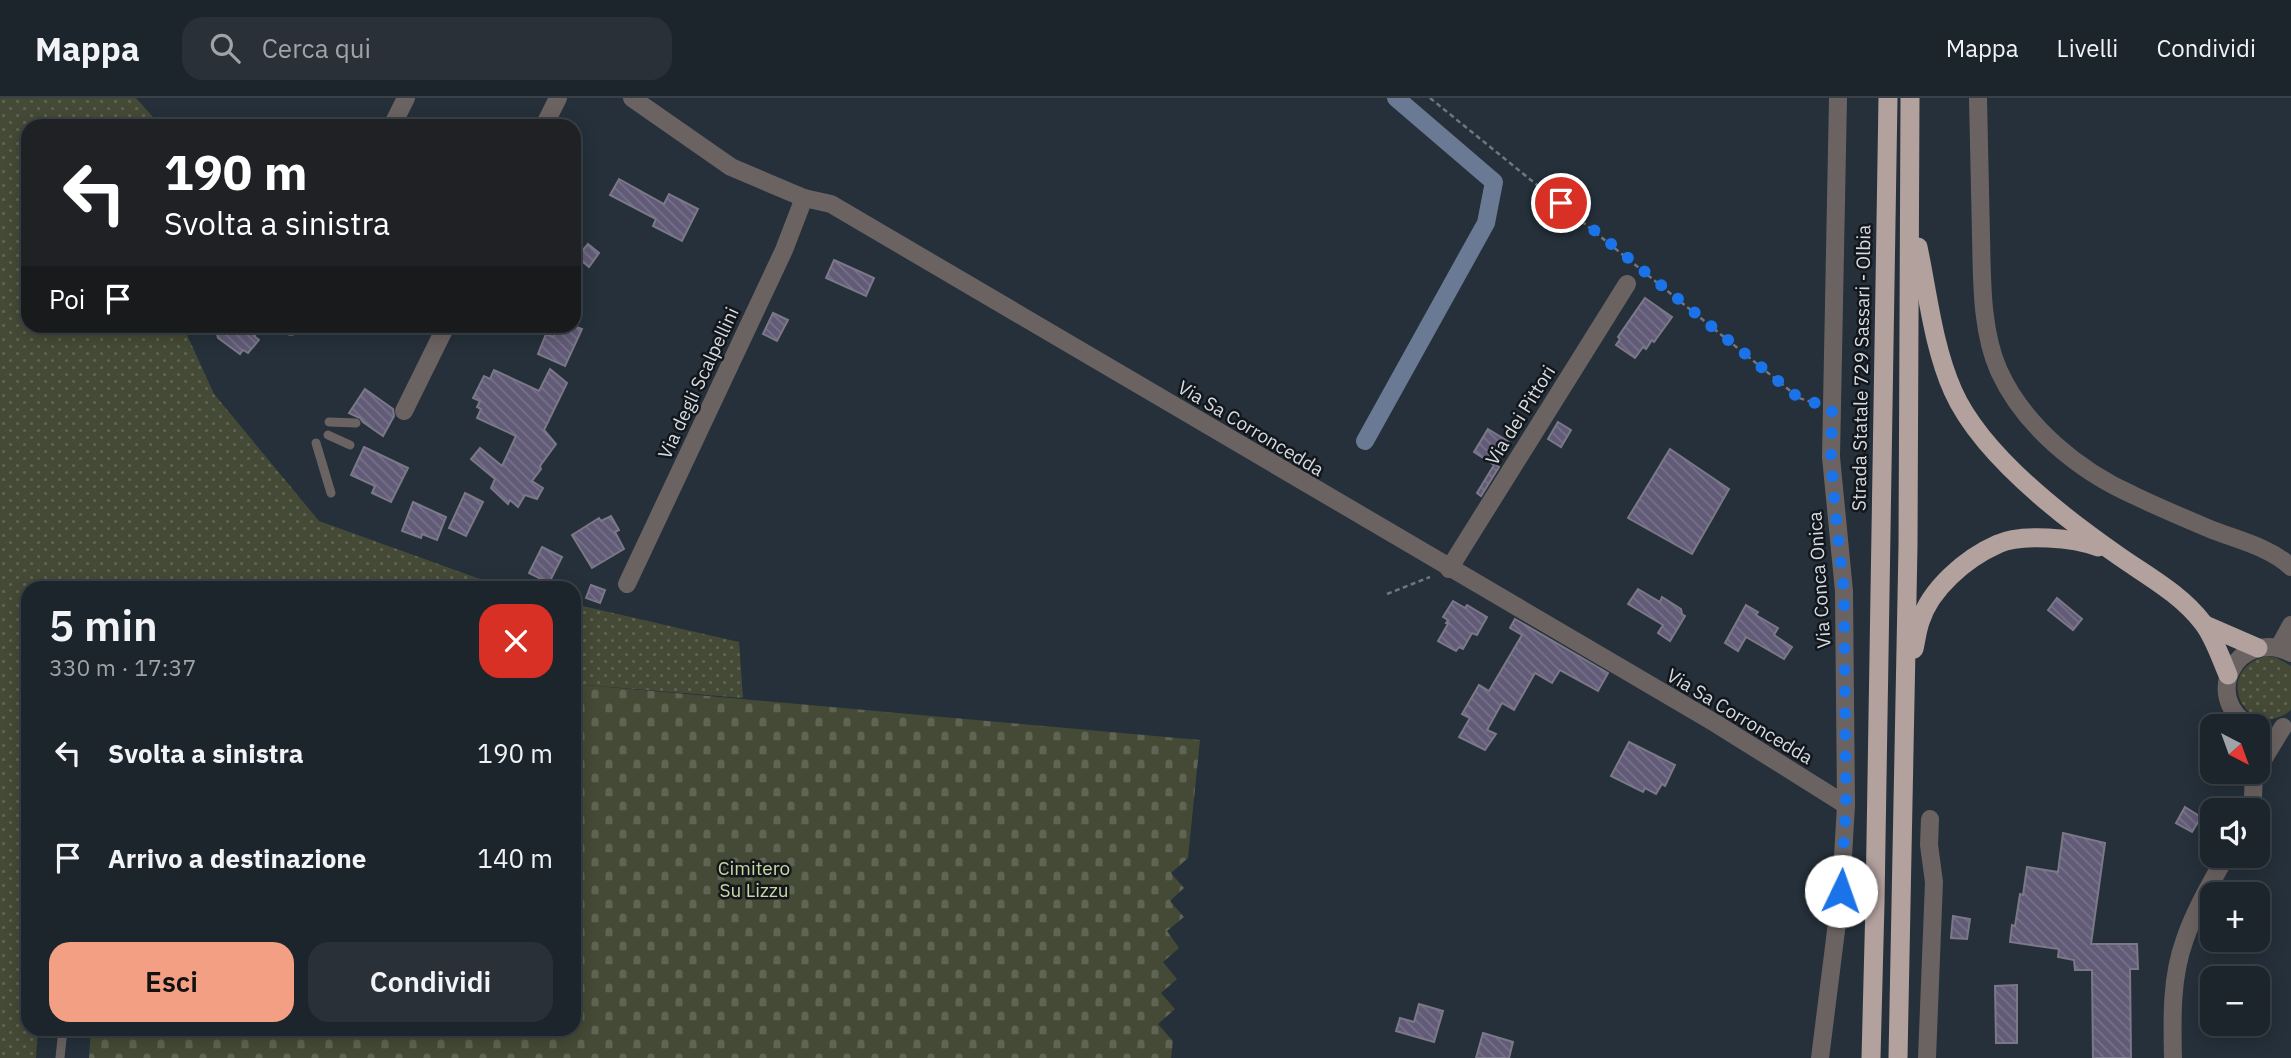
<!DOCTYPE html>
<html lang="it">
<head>
<meta charset="utf-8">
<style>
	body { margin:0; font-family:"IBM Plex Sans",sans-serif; background:#293038; color:#f1f3f6; height:100vh; display:flex; flex-direction:column; font-size:26px; white-space:nowrap }
	* { box-sizing:border-box; margin:0 }
	p { font-size:23px; color:#a0a4a9 }
	.icon { flex:none; width:38px; height:38px; fill:none; stroke:currentColor; stroke-width:2; stroke-linecap:round; stroke-linejoin:round }
	.map { position:relative; flex:1; overflow:hidden }
	.side { position:absolute; left:21px; top:483px; width:560px; height:455px; display:flex; flex-direction:column; background:#1c242c; border-radius:21px; box-shadow:0 4px 18px #0003,0 0 0 2px #3a4148 }
	.side>* { flex:none }
	.guide { position:absolute; left:21px; top:21px; width:560px; height:214px; border-radius:21px; box-shadow:0 4px 18px #0003,0 0 0 2px #3a4148; background:#202124; color:#fff; overflow:hidden }
	.needle { width:46px; rotate:139deg }
	.tools { position:absolute; left:2200px; top:616px; display:grid; gap:14px }
	.tools a { display:grid; place-items:center; width:70px; height:70px; border-radius:14px; background:#1c242c; box-shadow:0 4px 18px #0003,0 0 0 2px #3a4148; font-size:35px }
	.pin { position:absolute; display:grid; place-items:center; width:60px; height:60px; color:#fff; margin:-30px; border:4px solid #fff; border-radius:50%; box-shadow:0 2px 7px #0007 }
	.me { position:absolute; width:77px; margin:-38px; rotate:3deg; stroke-linejoin:round; filter:drop-shadow(0 0 5px #0008) }
	.turn { display:flex; align-items:center; gap:24px; height:147px; padding:0 28px; font-size:32px }
	.turn .icon { width:91px; height:91px; stroke-width:2.5 }
	.turn b { display:block; font-size:49px; line-height:60px }
	.then { display:flex; align-items:center; height:66px; padding:0 28px; background:#0003; gap:14px; font-size:26px }
	.round { display:grid; place-items:center; flex:none; width:74px; height:74px; border-radius:21px; background:#293038 }
	.summary { display:flex; align-items:center; justify-content:space-between; height:119px; padding:0 28px }
	h1 { font-size:42px; font-weight:600; line-height:52px }
	.action { display:flex; gap:14px; margin-top:auto; padding:14px 28px }
	.action a { flex:1; height:80px; border-radius:21px; background:#f39f84; color:#111; font-size:28px; font-weight:600; line-height:80px; text-align:center }
	.action a+a { background:#293038; color:#f1f3f6 }
	ul { padding:0; list-style:none }
	li { display:flex; align-items:center; gap:21px; height:105px; padding:0 28px }
	li div { flex:1 }
	li b { display:block; font-size:26px }
	li em { font-style:normal }
	header { display:flex; align-items:center; gap:42px; box-sizing:border-box; height:98px; padding:0 35px; background:#1c242c; border-bottom:2px solid #3a4148 }
	header strong { font-size:33px }
	nav { display:flex; gap:38px; margin-inline-start:auto; font-size:24px }
	.search { width:490px; height:63px; background:#293038; display:flex; align-items:center; gap:18px; box-sizing:border-box; padding:0 24px; border-radius:21px; color:#a0a4a9; font-size:26px }
	.map>svg:first-child { display:block }
</style>
</head>
<body>
<header>
<strong>Mappa</strong>
<div class="search"><svg class="icon" aria-label="search" viewBox="0 0 24 24"><circle cx="10" cy="10" r="6"/><path d="M15 15l6 6"/></svg>Cerca qui</div>
<nav><a>Mappa</a><a>Livelli</a><a>Condividi</a></nav>
</header>
<div class="map">
<svg width="2291" height="960" viewBox="0 0 2291 960">
	<defs>
		<pattern id="grass-dots" width="8" height="8" patternUnits="userSpaceOnUse" patternTransform="scale(1.75)"><rect width="8" height="8" fill="#454a36"/><path d="M2 2h.1M6 6h.1" fill="none" stroke="#5f6453" stroke-width="1.8" stroke-linecap="round"/></pattern>
		<pattern id="cemetery-stones" width="16" height="16" patternUnits="userSpaceOnUse" patternTransform="scale(1.75)"><rect width="16" height="16" fill="#454a36"/><path d="M2 7V4a2 2 0 0 1 4 0v3zM10 15v-3a2 2 0 0 1 4 0v3z" fill="#5f6453"/></pattern>
		<pattern id="building-back-hatch" width="6" height="6" patternUnits="userSpaceOnUse" patternTransform="scale(1.75)"><rect width="6" height="6" fill="#615b77"/><path d="M-1 5l2 2M0 0l6 6M5-1l2 2" fill="none" stroke="#77728a"/></pattern>
	</defs>
	<rect width="100%" height="100%" fill="#25303a"/>
	<g fill="url(#grass-dots)">
		<polygon points="0,0 136,0 161,28 28,28 28,228 183,228 214,296 319,423 505,490 28,490 28,931 38,931 36,960 0,960"/>
		<polygon points="574,506 739,544 743,600 574,586"/>
		<path d="M2267,558L2277,560L2291,568V612C2249,647 2208,573 2267,558Z"/>
	</g>
	<polygon fill="url(#cemetery-stones)" points="574,586 1200,642 1188,760 1171,775 1184,790 1170,803 1184,819 1167,833 1179,850 1163,864 1177,881 1161,895 1175,911 1158,926 1173,943 1171,960 89,960 91,931 574,931"/>
	<g fill="none" stroke-linecap="round" stroke-linejoin="round">
		<polyline stroke="#6a7994" stroke-width="18" points="1365,343 1486,125 1494,84 1396,0"/>
	</g>
	<g fill="url(#building-back-hatch)" stroke="#7b7887" stroke-width="2">
		<polygon points="619,81 664,106 669,96 698,111 682,143 653,128 656,121 610,97"/>
		<polygon points="588,146 599,155 589,169 577,159"/>
		<polygon points="834,162 874,180 866,198 826,180"/>
		<polygon points="1645,200 1672,219 1654,244 1652,242 1646,251 1643,249 1635,260 1616,247 1620,241 1618,239"/>
		<polygon points="773,215 788,222 777,243 763,236"/>
		<polygon points="215,228 263,228 254,238 259,242 248,255 243,252 240,256 218,240"/>
		<polygon points="558,228 574,228 582,231 565,268 538,256 546,236 553,239"/>
		<polygon points="550,271 567,285 544,332 556,346 540,368 541,371 532,383 543,390 537,401 525,397 518,409 510,402 508,406 491,390 495,381 471,361 480,350 502,368 516,338 477,320 481,311 477,309 480,303 473,300 484,278 490,281 494,272 539,293"/>
		<polygon points="365,291 393,311 394,318 383,338 363,324 360,320 349,315"/>
		<polygon points="1558,324 1571,332 1561,349 1548,341"/>
		<polygon points="1488,331 1509,344 1495,366 1499,369 1481,398 1477,395 1494,367 1474,354"/>
		<polygon points="364,349 408,370 391,404 372,395 375,388 351,377"/>
		<polygon points="1670,351 1729,391 1692,456 1628,420"/>
		<polygon points="465,395 483,404 466,438 449,430"/>
		<polygon points="413,404 446,419 437,442 422,436 421,440 402,433"/>
		<polygon points="611,418 619,432 615,434 624,451 592,470 572,437 599,420 601,423"/>
		<polygon points="542,449 562,459 549,485 529,475"/>
		<polygon points="591,487 605,492 600,505 586,500"/>
		<polygon points="1638,491 1660,504 1662,499 1681,511 1682,516 1685,518 1670,543 1658,535 1663,527 1628,506"/>
		<polygon points="2057,500 2082,521 2073,532 2048,512"/>
		<polygon points="1453,503 1465,510 1467,507 1487,519 1477,537 1472,535 1463,551 1459,549 1456,553 1438,543 1448,526 1446,525 1448,522 1443,519"/>
		<polygon points="1746,507 1758,514 1756,517 1778,530 1774,537 1792,549 1784,561 1746,539 1738,553 1725,545"/>
		<polygon points="1515,521 1608,575 1598,593 1560,572 1552,585 1535,575 1514,612 1502,605 1487,632 1496,636 1485,652 1459,639 1470,620 1462,616 1479,587 1489,593 1522,537 1510,530"/>
		<polygon points="1629,644 1675,667 1665,688 1662,686 1656,696 1645,690 1643,694 1611,678"/>
		<polygon points="2185,709 2201,719 2192,734 2176,725"/>
		<polygon points="2063,735 2105,745 2091,846 2137,846 2138,871 2130,871 2131,960 2093,960 2092,872 2075,872 2074,862 2058,859 2059,851 2010,844 2012,827 2015,828 2020,796 2023,797 2027,769 2058,774"/>
		<polygon points="1953,818 1970,821 1967,841 1951,840"/>
		<polygon points="2017,887 2017,945 1996,945 1995,888"/>
		<polygon points="1419,906 1443,913 1434,944 1396,933 1400,920 1414,924"/>
		<polygon points="1483,935 1513,944 1509,960 1476,960"/>
	</g>
	<g fill="none" stroke-linecap="round" stroke-linejoin="round">
		<g stroke="#6e7780" stroke-width="2.5" stroke-dasharray="5 3.5" stroke-linecap="butt">
			<polyline points="1430,0 1799,300 1815,305"/>
			<polyline points="1387,496 1430,479"/>
		</g>
		<g stroke="#6b6362" stroke-width="9">
			<polyline points="329,324 356,325"/>
			<polyline points="328,337 350,347"/>
			<polyline points="316,345 331,395"/>
			<polyline points="60,960 63,931"/>
		</g>
		<g stroke="#6b6362" stroke-width="18">
			<polyline points="632,0 731,69 804,100 831,106 1715,625 1846,707"/>
			<path d="M1978,0C1979,46 1980,92 1981,138C1982,181 1981,233 1999,273C2024,328 2079,373 2133,397C2158,409 2184,420 2210,431C2237,442 2270,449 2291,469"/>
			<polyline points="392,28 406,0"/>
			<polyline points="544,28 558,0"/>
			<polyline points="291,229 291,228"/>
			<polyline points="404,313 446,228"/>
			<polyline points="1449,471 1627,186"/>
			<polyline points="627,486 784,152 804,100"/>
			<polyline points="2279,549 2291,527"/>
			<polyline points="1927,960 1934,784 1929,747 1930,721"/>
		</g>
		<g stroke="#6b6362" stroke-width="18">
			<path d="M2251,628C2200,601 2237,528 2291,555"/>
			<polyline points="2258,670 2283,629"/>
			<polyline points="2248,712 2253,699 2254,674"/>
			<polyline points="1820,960 1841,793 1846,707 1844,493 1831,359 1838,0"/>
			<path d="M2173,960C2172,920 2171,879 2185,841C2195,812 2211,785 2226,758"/>
		</g>
		<g stroke="#b3a19e" stroke-width="19">
			<path d="M1918,149C1928,196 1933,248 1953,293C1981,356 2060,417 2116,456C2147,478 2180,495 2203,525C2214,539 2221,561 2228,577"/>
			<polyline points="2205,527 2258,550"/>
			<path d="M1914,551C1916,542 1917,533 1920,524C1930,491 1966,460 1998,446C2021,435 2075,440 2098,449"/>
			<polyline points="1871,960 1875,805 1888,0"/>
			<polyline points="1898,960 1908,448 1910,0"/>
		</g>
	</g>
	<g fill="none" stroke-linecap="round" stroke-linejoin="round">
		<polyline stroke="#1a73e8" stroke-width="12" stroke-dasharray="0 21.6" points="1561,105 1799,300 1832,310 1831,359 1835,411 1844,493 1846,707 1841,793"/>
	</g>
	<g text-anchor="middle" stroke-width="5" stroke-linejoin="round" paint-order="stroke">
		<g font-size="19" fill="#d4dbe2" stroke="#13171c">
			<text transform="translate(1861 270) rotate(-89)" y="7">Strada Statale 729 Sassari - Olbia</text>
			<text transform="translate(698 285) rotate(-65)" y="7">Via degli Scalpellini</text>
			<text transform="translate(1520 317) rotate(-58)" y="7">Via dei Pittori</text>
			<text transform="translate(1251 330) rotate(31)" y="7">Via Sa Corroncedda</text>
			<text transform="translate(1819 482) rotate(-94)" y="7">Via Conca Onica</text>
			<text transform="translate(1740 618) rotate(31)" y="7">Via Sa Corroncedda</text>
		</g>
		<g font-size="19" fill="#cad9a2" stroke="#13171c">
			<text x="754" y="777">Cimitero<tspan x="754" dy="22">Su Lizzu</tspan></text>
		</g>
	</g>
</svg>
<div class="tools">
<a><svg class="needle" viewBox="-14 -14 28 28"><path d="M0-13l5 13h-10z" fill="#e53935"/><path d="M0 13l5-13h-10z" fill="#a0a4a9"/></svg></a>
<a><svg class="icon" aria-label="sound" viewBox="0 0 24 24"><path d="M4 9h4l5-4v14l-5-4H4zM17 9q2 3 0 6"/></svg></a>
<a>+</a>
<a>−</a>
</div>
<div class="pin" style="left:1561px;top:105px;background:#d93025"><svg class="icon" aria-label="arrive" viewBox="0 0 24 24"><path d="M6 21V4h12l-3 4 3 4H6"/></svg></div>
<svg class="me" style="left:1841px;top:793px" viewBox="-20 -20 40 40"><circle r="19" fill="#fff"/><path d="M0-13L10 11 0 6-10 11z" fill="#1a73e8"/></svg>
<div class="guide">
<div class="turn"><svg class="icon" aria-label="left" viewBox="0 0 24 24"><path d="M17 20v-9H6M10 6l-5 5 5 5"/></svg><div><b>190 m</b>Svolta a sinistra</div></div>
<div class="then">Poi<svg class="icon" aria-label="arrive" viewBox="0 0 24 24"><path d="M6 21V4h12l-3 4 3 4H6"/></svg></div>
</div>
<section class="side">
<div class="summary"><div><h1>5 min</h1><p>330 m · 17:37</p></div><a class="round" style="background:#d93025;color:#fff"><svg class="icon" aria-label="close" viewBox="0 0 24 24"><path d="M6 6l12 12M18 6L6 18"/></svg></a></div>
<ul>
<li><svg class="icon" aria-label="left" viewBox="0 0 24 24"><path d="M17 20v-9H6M10 6l-5 5 5 5"/></svg><div><b>Svolta a sinistra</b></div><em>190 m</em></li>
<li><svg class="icon" aria-label="arrive" viewBox="0 0 24 24"><path d="M6 21V4h12l-3 4 3 4H6"/></svg><div><b>Arrivo a destinazione</b></div><em>140 m</em></li>
</ul>
<div class="action"><a>Esci</a><a>Condividi</a></div>
</section>
</div>
</body>
</html>
